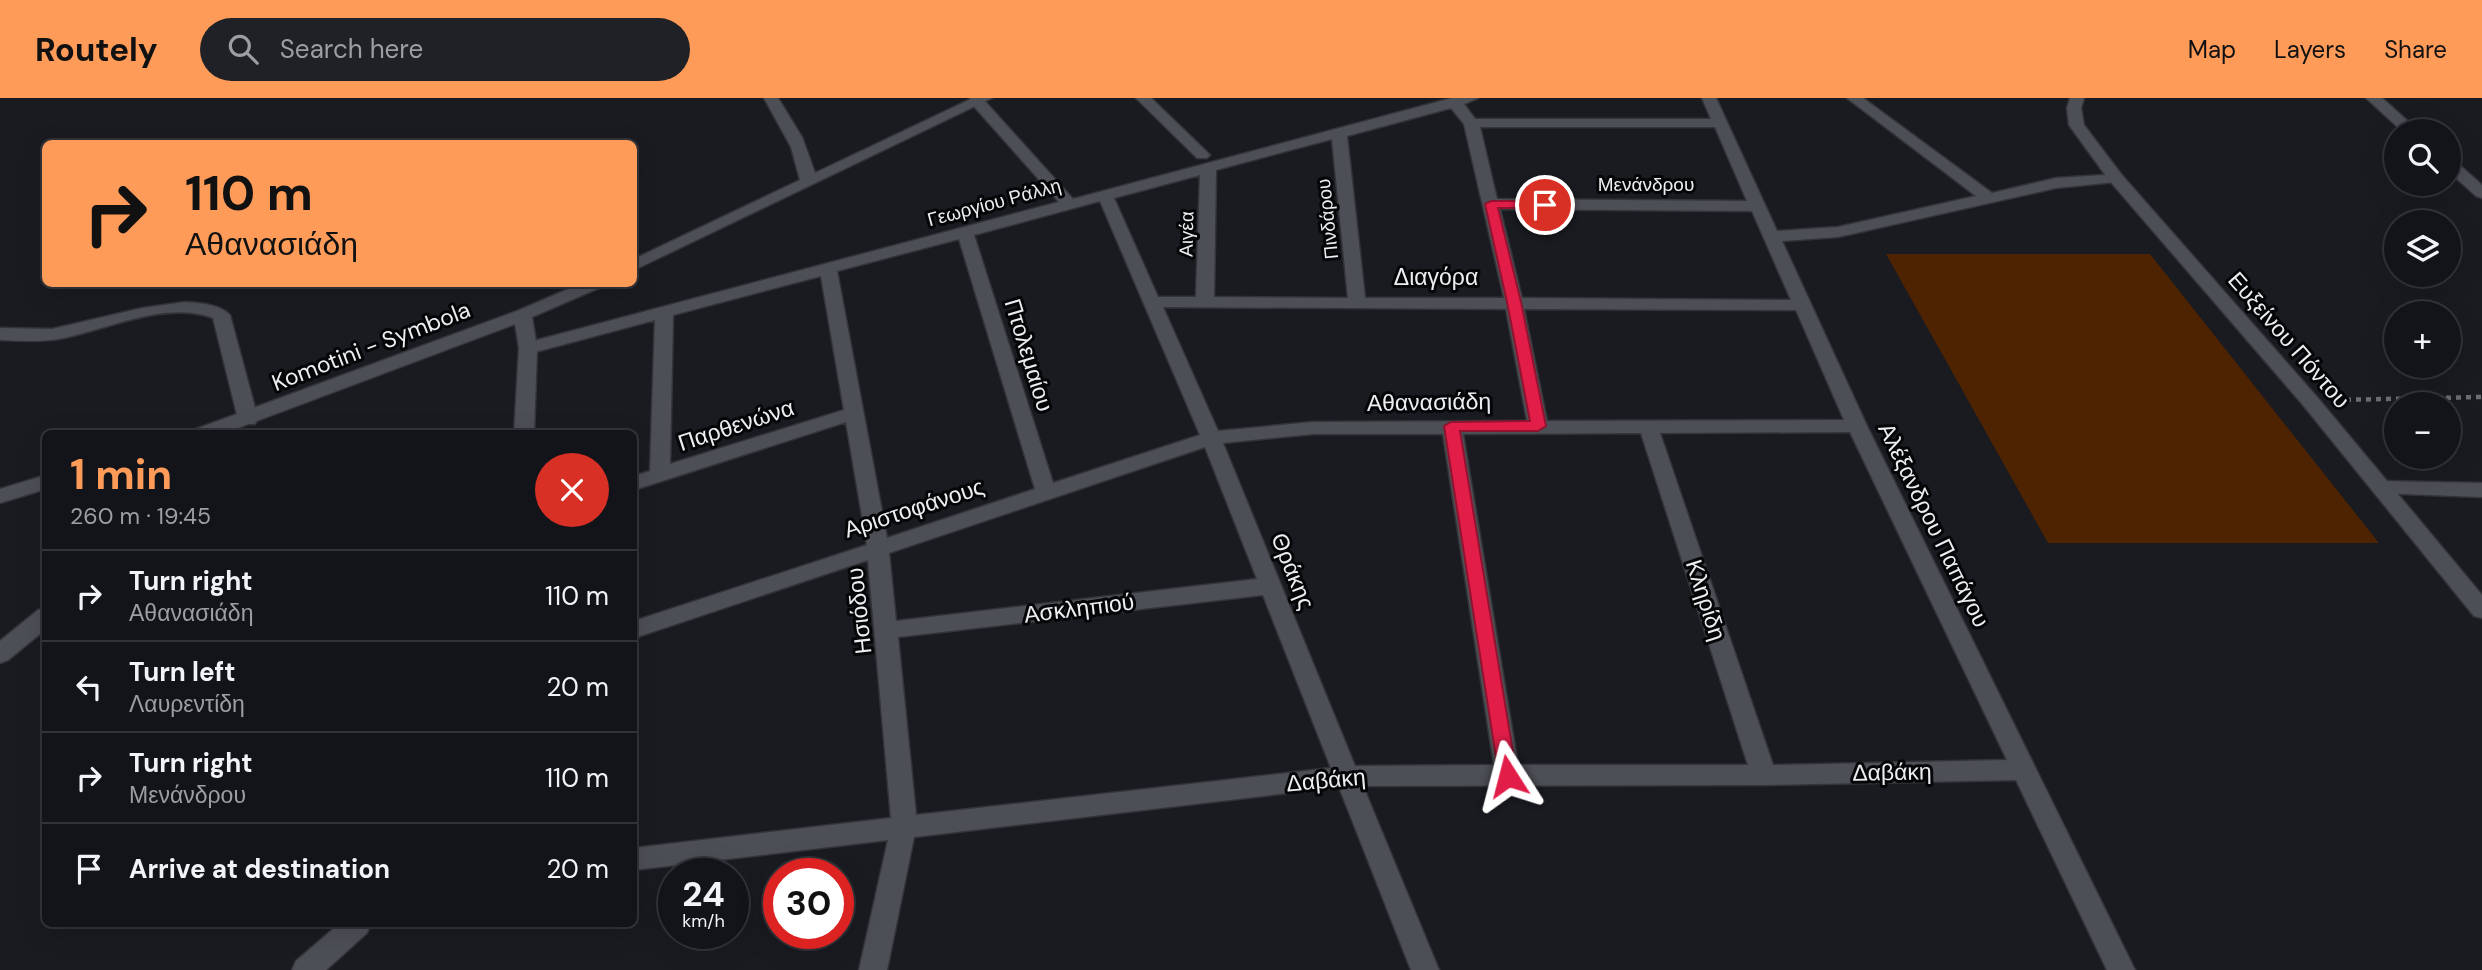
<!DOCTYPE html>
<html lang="en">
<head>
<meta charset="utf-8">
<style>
	body { margin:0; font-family:"DM Sans",sans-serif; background:#202126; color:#f1f3f6; height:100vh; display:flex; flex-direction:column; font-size:26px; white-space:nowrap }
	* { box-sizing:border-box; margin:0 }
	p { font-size:23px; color:#9d9ea2 }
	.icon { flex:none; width:38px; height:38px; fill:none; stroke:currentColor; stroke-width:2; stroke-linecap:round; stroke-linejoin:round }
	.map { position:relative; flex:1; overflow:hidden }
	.panel { position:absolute; left:42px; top:332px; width:595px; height:497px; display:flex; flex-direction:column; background:#131419; border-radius:10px; box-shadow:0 7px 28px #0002,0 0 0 2px #323338 }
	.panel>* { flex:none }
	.guide { position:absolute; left:42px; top:42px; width:595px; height:147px; border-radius:10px; box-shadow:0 7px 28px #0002,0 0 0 2px #323338; background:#fe9b59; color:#111; overflow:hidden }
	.tools { position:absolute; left:2384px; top:21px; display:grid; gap:14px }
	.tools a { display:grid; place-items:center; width:77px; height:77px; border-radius:50%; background:#131419; box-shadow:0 7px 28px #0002,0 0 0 2px #323338; font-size:35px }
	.speed { position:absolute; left:658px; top:760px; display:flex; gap:14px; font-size:35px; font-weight:700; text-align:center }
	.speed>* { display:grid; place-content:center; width:91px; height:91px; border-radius:50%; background:#131419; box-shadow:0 7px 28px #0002,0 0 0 2px #323338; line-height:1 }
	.speed small { font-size:18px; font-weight:400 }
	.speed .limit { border:10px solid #d22; background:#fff; color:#111 }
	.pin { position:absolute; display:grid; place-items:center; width:60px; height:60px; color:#fff; margin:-30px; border:4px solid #fff; border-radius:50%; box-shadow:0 2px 7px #0007 }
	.me { position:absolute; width:77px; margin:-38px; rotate:351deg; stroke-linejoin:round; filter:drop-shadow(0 0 5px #0008) }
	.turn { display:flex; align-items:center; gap:24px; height:147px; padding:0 28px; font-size:32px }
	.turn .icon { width:91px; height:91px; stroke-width:2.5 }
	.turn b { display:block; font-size:49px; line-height:60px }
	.round { display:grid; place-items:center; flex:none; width:74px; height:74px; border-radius:37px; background:#202126 }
	.head { display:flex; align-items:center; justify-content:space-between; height:119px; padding:0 28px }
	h1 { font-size:42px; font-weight:700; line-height:52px; color:#fe9b59 }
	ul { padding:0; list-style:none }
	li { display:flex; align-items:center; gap:21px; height:91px; padding:0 28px; border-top:2px solid #323338 }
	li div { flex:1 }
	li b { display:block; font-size:26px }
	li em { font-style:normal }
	header { display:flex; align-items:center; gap:42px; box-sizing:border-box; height:98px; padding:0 35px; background:#fe9b59; color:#111 }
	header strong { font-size:33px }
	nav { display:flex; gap:38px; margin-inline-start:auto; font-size:24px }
	.search { width:490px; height:63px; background:#202126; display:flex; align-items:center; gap:18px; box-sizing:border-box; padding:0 24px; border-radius:38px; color:#9d9ea2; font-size:26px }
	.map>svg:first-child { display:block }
</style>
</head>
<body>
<header>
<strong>Routely</strong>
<div class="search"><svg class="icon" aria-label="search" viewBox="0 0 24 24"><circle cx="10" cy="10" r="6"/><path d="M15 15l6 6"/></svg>Search here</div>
<nav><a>Map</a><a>Layers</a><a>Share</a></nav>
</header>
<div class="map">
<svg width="2482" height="872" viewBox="0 0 2482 872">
	<rect width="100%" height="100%" fill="#191b21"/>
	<polygon fill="#4d2302" points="1886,156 2150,156 2379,445 2048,445"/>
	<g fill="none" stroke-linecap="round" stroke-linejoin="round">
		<defs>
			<g id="street">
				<path d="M970,0H982L1073,101L1452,0H1478L1464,6L1475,21H1711L1702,0H1716L1777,133L1838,129L1976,98L1847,0H1863L1992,95L2056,80L2121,76L2123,79L2121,82L2115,84L2056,90L1838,139L1782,143L1867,328L2135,872H2107L2016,682L1764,687L1363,688L1439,872H1411L1339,689L914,739L887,872H859L888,742L634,772V750L891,720L868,462L634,540V523L867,447L846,324L634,392V378L650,373L655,222L528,256L519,250L522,246L1059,104L971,5ZM1451,10L1464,26L1504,200H1365L1347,38ZM1480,29H1715L1747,103L1497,101ZM1332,41L1348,200L1214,199L1216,72ZM1200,77L1196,199H1158L1114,100ZM1100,103L1200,337L1053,385L974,137ZM1500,111L1752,113L1791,202L1522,200ZM959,141L1035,391L887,440L837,173ZM821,178L844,312L670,366L673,217ZM1163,209L1506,211L1527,323L1313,324L1218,333ZM1524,211L1796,212L1844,322L1547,323ZM1850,334L2007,662L1773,667L1660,335ZM1641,335L1748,667H1518L1463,336ZM1313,336H1443L1494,667L1355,668L1223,345ZM1205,349L1257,481L896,523L889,455ZM1263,497L1331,670L916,717L898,539Z"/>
				<polygon points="1136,0 1151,0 1207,54 1210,57 1207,60 1197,60"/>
				<polygon points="2366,0 2382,0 2419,33 2402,33"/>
				<polygon points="2448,60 2454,62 2482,87 2482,100 2476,98 2448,73"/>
				<path d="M185,204C200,205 219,206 230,217L258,321L255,326H241L238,321L213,220C165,202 107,232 59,241C40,244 20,243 0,242V230L52,231L142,210Z"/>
				<polygon points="2382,383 2482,385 2482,399 2375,395 2372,390 2375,385"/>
				<polygon points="46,510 46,531 8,562 0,565 0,543 38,512"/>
			</g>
			<g id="secondary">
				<polygon points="764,0 778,0 802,39 815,75 973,0 992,0 634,172 634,161 800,82 791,49"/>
				<polygon points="2070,0 2084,0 2081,10 2084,27 2121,76 2317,299 2482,497 2482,520 2474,518 2303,307 2109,82 2069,27 2067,10"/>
				<polygon points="580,186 602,186 599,190 532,219 537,250 534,336 514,336 519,250 515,226 222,336 193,336 196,331 517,213"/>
				<polygon points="46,377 46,391 0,405 0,391"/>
				<polygon points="339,826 371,826 367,835 326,872 292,872 296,863"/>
			</g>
		</defs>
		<use href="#street" stroke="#333438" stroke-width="3"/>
		<use href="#secondary" stroke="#333438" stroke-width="3"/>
		<polyline stroke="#6b6d72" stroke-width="4.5" stroke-dasharray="5 5" stroke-linecap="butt" points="2336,302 2482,299"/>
		<use href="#street" fill="#4c4f55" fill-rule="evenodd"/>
		<use href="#secondary" fill="#4c4f55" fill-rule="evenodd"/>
	</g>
	<polygon fill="#e11d48" stroke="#92132f" stroke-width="2" points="1491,103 1545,103 1551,107 1545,110 1498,110 1521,204 1546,328 1538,333 1460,333 1517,678 1515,683 1508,686 1502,683 1499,678 1444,328 1451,324 1530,323 1507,204 1485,106"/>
	<g text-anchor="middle" stroke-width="6" stroke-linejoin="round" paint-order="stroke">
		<g font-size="19" fill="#edeef2" stroke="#050608">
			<text x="1646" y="93">Μενάνδρου</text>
			<text transform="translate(994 104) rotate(-15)" y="7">Γεωργίου Ράλλη</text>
			<text transform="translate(1327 121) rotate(-96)" y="7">Πινδάρου</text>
			<text transform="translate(1186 136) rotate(-89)" y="7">Αιγέα</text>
		</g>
		<g font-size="23" fill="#edeef2" stroke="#050608">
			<text x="1436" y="187">Διαγόρα</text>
			<text transform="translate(2289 242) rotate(49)" y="8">Ευξείνου Πόντου</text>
			<text transform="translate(371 248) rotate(-21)" y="8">Komotini - Symbola</text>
			<text transform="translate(1029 257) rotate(73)" y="8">Πτολεμαίου</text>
			<text transform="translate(1429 304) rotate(-1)" y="8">Αθανασιάδη</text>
			<text transform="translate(736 327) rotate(-18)" y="8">Παρθενώνα</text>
			<text transform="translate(914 410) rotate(-18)" y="8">Αριστοφάνους</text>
			<text transform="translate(1934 427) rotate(64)" y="8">Αλέξανδρου Παπάγου</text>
			<text transform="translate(1293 473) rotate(68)" y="8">Θράκης</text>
			<text transform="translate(1706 502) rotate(72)" y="8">Κληρίδη</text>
			<text transform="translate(1079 510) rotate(-7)" y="8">Ασκληπιού</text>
			<text transform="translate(859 513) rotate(-96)" y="8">Ησιόδου</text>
			<text transform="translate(1892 674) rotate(-1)" y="8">Δαβάκη</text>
			<text transform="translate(1326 682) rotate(-5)" y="8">Δαβάκη</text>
		</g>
	</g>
</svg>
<div class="tools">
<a><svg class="icon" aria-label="search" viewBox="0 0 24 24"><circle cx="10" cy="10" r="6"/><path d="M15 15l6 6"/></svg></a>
<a><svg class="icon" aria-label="layers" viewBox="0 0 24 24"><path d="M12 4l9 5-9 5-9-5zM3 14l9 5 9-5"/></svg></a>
<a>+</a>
<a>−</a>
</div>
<div class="speed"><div>24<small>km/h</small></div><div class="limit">30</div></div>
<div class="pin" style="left:1545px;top:107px;background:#d93025"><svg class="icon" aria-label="arrive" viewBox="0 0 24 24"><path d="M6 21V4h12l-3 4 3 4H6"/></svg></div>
<svg class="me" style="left:1508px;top:678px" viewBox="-20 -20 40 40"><path d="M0-17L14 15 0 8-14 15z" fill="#e11d48" stroke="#fff" stroke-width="4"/></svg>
<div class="guide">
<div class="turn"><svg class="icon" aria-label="right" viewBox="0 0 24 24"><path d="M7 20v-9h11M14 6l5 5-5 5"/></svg><div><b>110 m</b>Αθανασιάδη</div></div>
</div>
<section class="panel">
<div class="head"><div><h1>1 min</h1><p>260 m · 19:45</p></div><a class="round" style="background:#d93025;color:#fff"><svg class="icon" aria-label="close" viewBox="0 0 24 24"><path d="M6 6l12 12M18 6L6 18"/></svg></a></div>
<ul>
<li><svg class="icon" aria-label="right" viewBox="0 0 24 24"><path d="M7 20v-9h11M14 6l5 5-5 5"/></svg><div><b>Turn right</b><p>Αθανασιάδη</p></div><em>110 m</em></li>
<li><svg class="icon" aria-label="left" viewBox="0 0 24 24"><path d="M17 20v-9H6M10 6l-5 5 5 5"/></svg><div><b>Turn left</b><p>Λαυρεντίδη</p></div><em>20 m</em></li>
<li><svg class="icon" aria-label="right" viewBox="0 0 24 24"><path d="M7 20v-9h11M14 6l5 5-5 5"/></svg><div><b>Turn right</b><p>Μενάνδρου</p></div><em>110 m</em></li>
<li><svg class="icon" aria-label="arrive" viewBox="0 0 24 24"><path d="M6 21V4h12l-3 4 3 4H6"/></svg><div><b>Arrive at destination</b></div><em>20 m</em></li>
</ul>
</section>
</div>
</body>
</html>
